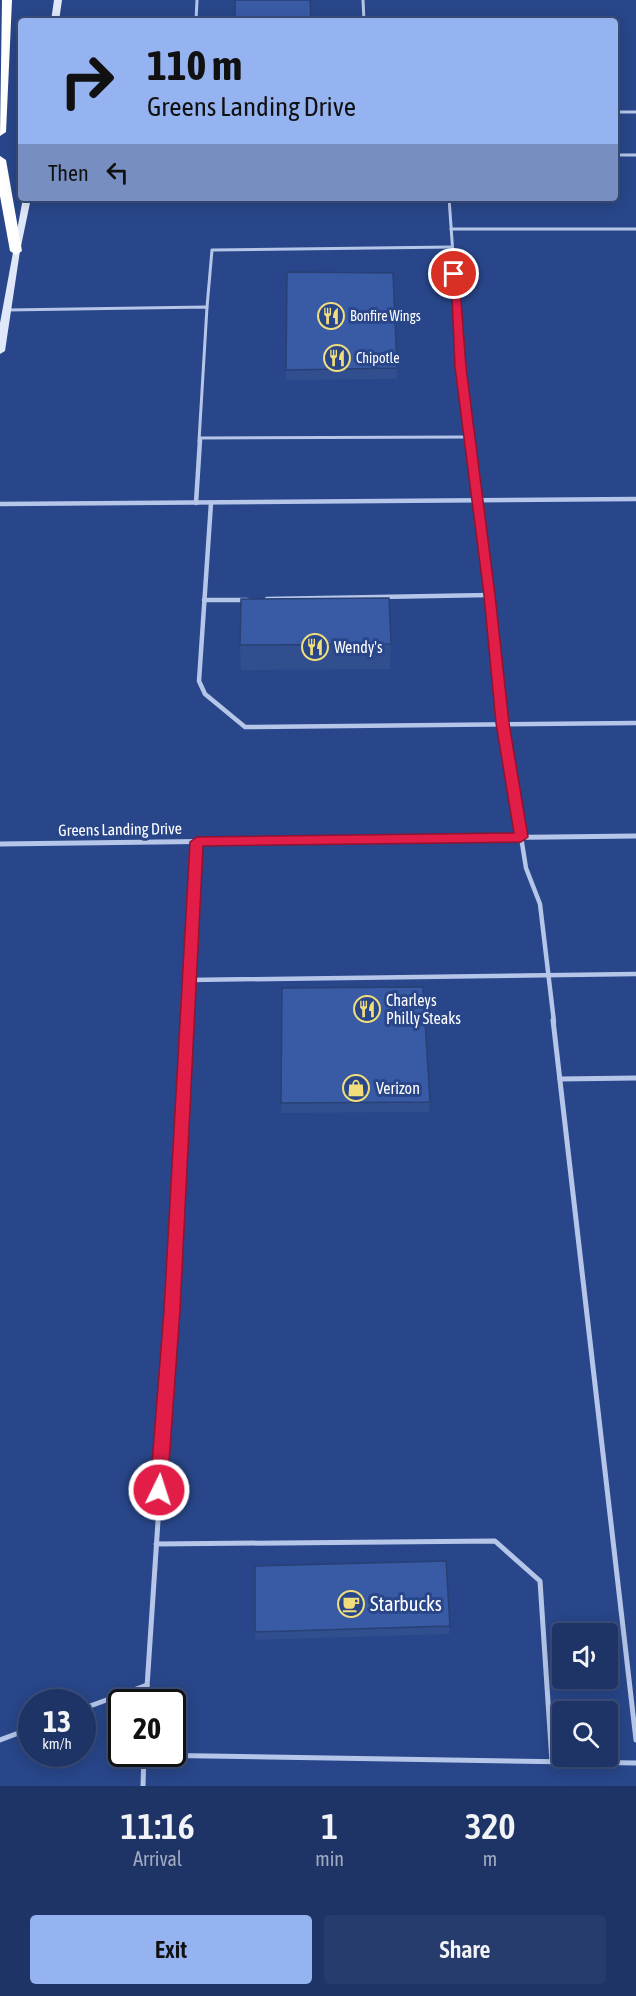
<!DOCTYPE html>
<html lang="en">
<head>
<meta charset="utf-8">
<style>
	body { margin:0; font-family:"Asap Condensed",sans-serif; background:#263c6d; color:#f1f3f6; height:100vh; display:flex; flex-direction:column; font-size:22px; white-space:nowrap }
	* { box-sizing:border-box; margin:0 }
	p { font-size:20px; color:#a1aac0 }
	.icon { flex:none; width:33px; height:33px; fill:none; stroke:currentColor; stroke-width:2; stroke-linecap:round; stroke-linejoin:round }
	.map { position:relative; height:1786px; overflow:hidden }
	.sheet { display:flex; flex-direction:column; background:#1e3467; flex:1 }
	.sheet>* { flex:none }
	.guide { position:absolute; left:18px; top:18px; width:600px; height:183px; border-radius:6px; box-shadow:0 3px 15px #0003,0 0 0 2px #3c4f7b; background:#95b2f1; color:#111; overflow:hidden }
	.buttons { position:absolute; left:552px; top:1623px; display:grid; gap:12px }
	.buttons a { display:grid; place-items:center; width:66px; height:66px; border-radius:6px; background:#1e3467; box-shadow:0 3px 15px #0003,0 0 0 2px #3c4f7b; font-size:30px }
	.speed { position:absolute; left:18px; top:1689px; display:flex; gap:12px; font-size:30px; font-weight:700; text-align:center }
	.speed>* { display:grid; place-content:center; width:78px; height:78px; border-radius:50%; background:#1e3467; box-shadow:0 3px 15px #0003,0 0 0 2px #3c4f7b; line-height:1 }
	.speed small { font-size:15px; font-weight:400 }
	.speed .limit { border:3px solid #111; border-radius:9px; background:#fff; color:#111 }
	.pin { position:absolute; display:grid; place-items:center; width:51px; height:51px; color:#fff; margin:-26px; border:3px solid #fff; border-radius:50%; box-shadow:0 2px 6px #0007 }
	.me { position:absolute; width:66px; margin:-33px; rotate:4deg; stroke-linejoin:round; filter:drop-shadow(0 0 4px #0008) }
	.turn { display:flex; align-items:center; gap:21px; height:126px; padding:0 30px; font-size:27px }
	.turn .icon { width:78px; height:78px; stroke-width:2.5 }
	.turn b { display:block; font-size:42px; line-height:51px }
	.then { display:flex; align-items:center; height:57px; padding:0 30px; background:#0003; gap:12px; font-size:22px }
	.eta { display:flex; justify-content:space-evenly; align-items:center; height:102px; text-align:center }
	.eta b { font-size:36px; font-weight:600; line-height:42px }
	.primary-button { display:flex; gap:12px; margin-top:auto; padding:12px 30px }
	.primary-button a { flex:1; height:69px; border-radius:6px; background:#95b2f1; color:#111; font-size:24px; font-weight:600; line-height:69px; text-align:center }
	.primary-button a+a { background:#263c6d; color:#f1f3f6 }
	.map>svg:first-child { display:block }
</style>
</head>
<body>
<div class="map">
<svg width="636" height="1786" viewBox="0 0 636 1786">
	<rect width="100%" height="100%" fill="#284689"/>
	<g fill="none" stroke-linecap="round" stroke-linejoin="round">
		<g stroke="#b5c6e9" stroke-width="3">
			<polyline points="363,0 364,21"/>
			<polyline points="196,21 197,0"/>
			<polyline points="615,112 636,112"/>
			<polyline points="615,155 636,155"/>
			<polyline points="449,198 461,367 470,441"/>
			<polyline points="451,229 636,229"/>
			<polyline points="207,307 212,250 452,247"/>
			<polyline points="7,310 207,307 199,441"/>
			<polyline points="200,438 469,437"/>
		</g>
		<g stroke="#b5c6e9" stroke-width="4.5">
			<polyline points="470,440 503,723 526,868 540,904 554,1022"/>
			<polyline points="196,503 200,440"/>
			<polyline points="211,503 199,681 205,694 245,727 636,723"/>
			<polyline points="0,504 636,499"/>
			<polyline points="267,599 489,595"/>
			<polyline points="204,600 247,600"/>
			<polyline points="189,980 636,974"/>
			<polyline points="187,1022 197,842"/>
		</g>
		<g stroke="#b5c6e9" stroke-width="5">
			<polyline points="553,1020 636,1740"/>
			<polyline points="560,1079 636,1078"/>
			<polyline points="156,1544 495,1541 540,1581 552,1762"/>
			<polyline points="146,1702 172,1310 187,1020"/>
			<polyline points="82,1709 147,1685"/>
			<polyline points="0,1740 32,1728"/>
			<polyline points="144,1755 636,1763"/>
			<polyline points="143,1786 144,1754"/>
		</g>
		<polyline stroke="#b5c6e9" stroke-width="5" points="0,844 636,836"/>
		<g fill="#dfe7f8" fill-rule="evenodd">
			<polygon points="54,0 62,0 59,21 51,21"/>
			<polygon points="23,198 31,198 20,251 5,351 0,354 0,323"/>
		</g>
		<g fill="#fff" fill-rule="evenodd">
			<polygon points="2,0 12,0 6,132 0,136"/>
			<polygon points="0,156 6,160 22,251 16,255 10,251 0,196"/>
		</g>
	</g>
	<g fill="#314e8e">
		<polygon points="397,368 397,379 286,380 286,370"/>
		<polygon points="391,644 390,669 241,670 240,645"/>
		<polygon points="282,988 430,1102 429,1112 281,1113"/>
		<polygon points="450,1626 449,1634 255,1640 255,1632"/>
	</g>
	<g fill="#395ba5" stroke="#284074" stroke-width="1.5">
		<polygon points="235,0 310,0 311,21 235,21"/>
		<polygon points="287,272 393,273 397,368 286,370"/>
		<polygon points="389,598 391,644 240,645 241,599"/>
		<polygon points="423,987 430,1102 281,1103 282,988"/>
		<polygon points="446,1561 450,1626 255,1632 255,1566"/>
	</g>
	<polygon fill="#e11d48" stroke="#92132f" stroke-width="1.5" points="451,272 459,274 466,367 495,595 509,723 528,837 521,842 203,846 180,1310 167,1490 165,1495 159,1498 153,1495 150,1490 164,1310 190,842 197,837 514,833 496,723 484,595 455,367"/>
	<defs>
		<symbol id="restaurant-ring" viewBox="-11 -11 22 22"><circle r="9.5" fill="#284689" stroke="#f0de7c" stroke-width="1.5"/><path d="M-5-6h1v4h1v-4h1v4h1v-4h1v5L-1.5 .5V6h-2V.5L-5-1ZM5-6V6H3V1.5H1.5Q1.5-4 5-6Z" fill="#f0de7c"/></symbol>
		<symbol id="shop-ring" viewBox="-11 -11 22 22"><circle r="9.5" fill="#284689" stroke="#f0de7c" stroke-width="1.5"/><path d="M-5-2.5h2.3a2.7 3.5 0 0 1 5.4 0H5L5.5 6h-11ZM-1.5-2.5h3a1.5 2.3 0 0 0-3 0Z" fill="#f0de7c"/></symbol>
		<symbol id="cafe-ring" viewBox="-11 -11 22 22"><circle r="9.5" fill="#284689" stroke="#f0de7c" stroke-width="1.5"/><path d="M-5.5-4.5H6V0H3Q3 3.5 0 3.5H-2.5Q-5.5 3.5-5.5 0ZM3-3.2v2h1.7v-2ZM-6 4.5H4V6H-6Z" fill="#f0de7c"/></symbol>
	</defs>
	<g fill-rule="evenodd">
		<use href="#restaurant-ring" x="316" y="301" width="30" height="30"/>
		<use href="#restaurant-ring" x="322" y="343" width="30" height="30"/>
		<use href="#restaurant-ring" x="300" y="632" width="30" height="30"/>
		<use href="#restaurant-ring" x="352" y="994" width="30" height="30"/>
		<use href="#shop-ring" x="341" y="1073" width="30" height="30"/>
		<use href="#cafe-ring" x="336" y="1589" width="30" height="30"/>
	</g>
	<g text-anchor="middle" stroke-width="6" stroke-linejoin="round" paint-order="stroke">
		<g font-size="14" fill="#fff" stroke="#284689" text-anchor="start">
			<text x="350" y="321">Bonfire Wings</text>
			<text x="356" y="363">Chipotle</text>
		</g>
		<g font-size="16" fill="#fff" stroke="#284689" text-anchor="start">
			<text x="334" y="653">Wendy's</text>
			<text x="386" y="1006">Charleys<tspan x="386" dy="18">Philly Steaks</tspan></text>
			<text x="376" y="1094">Verizon</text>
		</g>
		<g font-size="16" fill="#fff" stroke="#284689">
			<text transform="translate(120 829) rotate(-1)" y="6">Greens Landing Drive</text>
		</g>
		<g font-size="20" fill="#fff" stroke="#284689" text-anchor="start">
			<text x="370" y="1611">Starbucks</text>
		</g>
	</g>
</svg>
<div class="buttons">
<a><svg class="icon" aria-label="sound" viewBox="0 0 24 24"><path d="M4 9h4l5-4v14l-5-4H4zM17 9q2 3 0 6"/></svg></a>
<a><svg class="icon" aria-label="search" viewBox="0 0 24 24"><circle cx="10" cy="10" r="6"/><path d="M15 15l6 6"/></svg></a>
</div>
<div class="speed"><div>13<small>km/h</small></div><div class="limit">20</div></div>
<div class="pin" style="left:454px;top:274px;background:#d93025"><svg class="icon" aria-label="arrive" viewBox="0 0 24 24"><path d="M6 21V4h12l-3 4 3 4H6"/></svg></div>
<svg class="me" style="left:159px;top:1490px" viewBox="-20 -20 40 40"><circle r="17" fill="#e11d48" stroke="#fff" stroke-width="3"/><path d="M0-11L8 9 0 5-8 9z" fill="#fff"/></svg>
<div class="guide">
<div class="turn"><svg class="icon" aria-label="right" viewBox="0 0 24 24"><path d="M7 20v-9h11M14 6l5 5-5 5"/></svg><div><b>110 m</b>Greens Landing Drive</div></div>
<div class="then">Then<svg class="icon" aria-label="left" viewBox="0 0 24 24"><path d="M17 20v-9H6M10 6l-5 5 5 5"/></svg></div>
</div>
</div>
<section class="sheet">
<div class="eta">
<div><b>11:16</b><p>Arrival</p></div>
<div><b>1</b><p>min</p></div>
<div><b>320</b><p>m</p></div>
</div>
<div class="primary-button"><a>Exit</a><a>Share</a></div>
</section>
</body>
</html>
